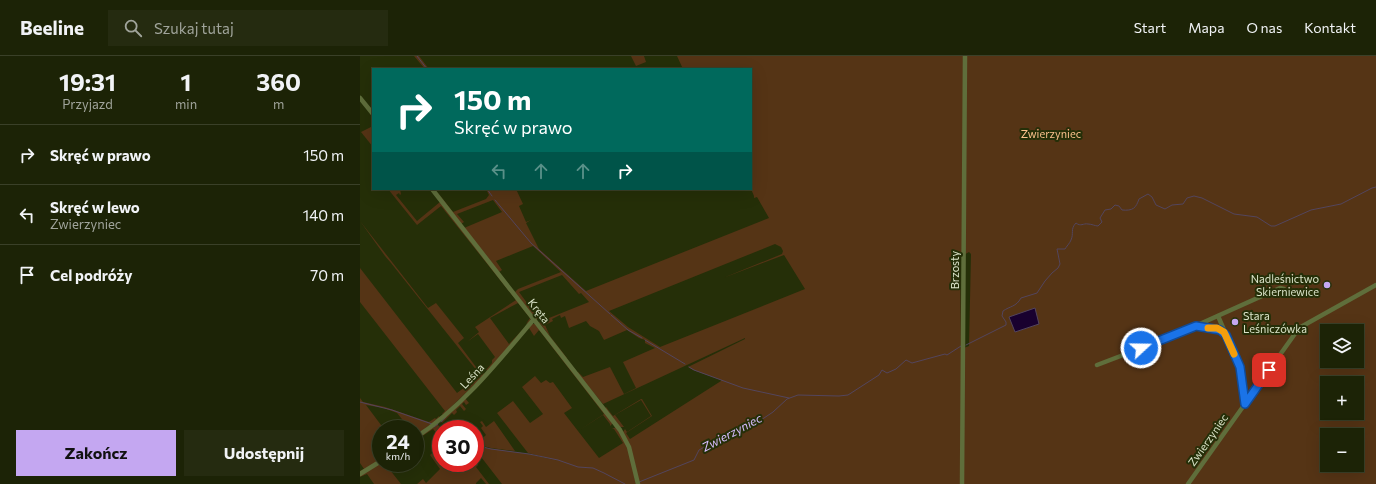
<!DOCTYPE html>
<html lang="pl">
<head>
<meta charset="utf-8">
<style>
	body { margin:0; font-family:Commissioner,sans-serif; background:#252b10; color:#f1f3f6; height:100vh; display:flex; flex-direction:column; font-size:15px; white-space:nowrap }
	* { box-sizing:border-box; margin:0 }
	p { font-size:13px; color:#a0a49b }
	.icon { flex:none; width:22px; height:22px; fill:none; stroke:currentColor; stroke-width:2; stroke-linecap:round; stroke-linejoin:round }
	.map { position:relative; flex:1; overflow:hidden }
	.details { display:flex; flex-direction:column; background:#1c2306; width:360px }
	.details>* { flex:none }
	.banner { position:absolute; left:12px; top:12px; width:380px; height:122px; border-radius:0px; box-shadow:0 4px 16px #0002,0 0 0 1px #3a4028; background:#00695c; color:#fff; overflow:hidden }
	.controls { position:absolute; left:960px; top:268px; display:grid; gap:8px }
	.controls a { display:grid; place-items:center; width:44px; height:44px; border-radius:0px; background:#1c2306; box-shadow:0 4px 16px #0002,0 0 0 1px #3a4028; font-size:20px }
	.speed { position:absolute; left:12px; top:364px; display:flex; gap:8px; font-size:20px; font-weight:700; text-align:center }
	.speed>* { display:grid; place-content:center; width:52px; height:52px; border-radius:50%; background:#1c2306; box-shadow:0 4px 16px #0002,0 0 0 1px #3a4028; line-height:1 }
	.speed small { font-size:10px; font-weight:400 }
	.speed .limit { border:6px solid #d22; background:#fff; color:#111 }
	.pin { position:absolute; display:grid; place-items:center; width:34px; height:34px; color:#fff; margin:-17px; border-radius:8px; box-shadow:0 2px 6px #0006 }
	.me { position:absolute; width:44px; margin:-22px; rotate:69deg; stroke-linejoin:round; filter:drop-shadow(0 0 3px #0008) }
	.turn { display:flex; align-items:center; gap:14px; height:84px; padding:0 16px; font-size:18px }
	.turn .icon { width:52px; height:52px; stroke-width:2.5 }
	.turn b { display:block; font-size:28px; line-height:34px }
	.lanes { display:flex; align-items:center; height:38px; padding:0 16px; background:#0003; justify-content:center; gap:20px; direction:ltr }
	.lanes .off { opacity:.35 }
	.eta { display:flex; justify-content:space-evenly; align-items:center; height:68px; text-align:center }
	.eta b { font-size:24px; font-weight:700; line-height:28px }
	.button { display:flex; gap:8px; margin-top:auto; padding:8px 16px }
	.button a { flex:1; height:46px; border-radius:0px; background:#c4a7f1; color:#111; font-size:16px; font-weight:700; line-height:46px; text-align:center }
	.button a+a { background:#252b10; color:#f1f3f6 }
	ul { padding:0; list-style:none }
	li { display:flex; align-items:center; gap:12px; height:60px; padding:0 16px; border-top:1px solid #3a4028 }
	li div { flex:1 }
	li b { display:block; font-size:15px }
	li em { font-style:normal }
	header { display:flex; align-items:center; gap:24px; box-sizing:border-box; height:56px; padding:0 20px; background:#1c2306; border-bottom:1px solid #3a4028 }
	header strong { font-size:19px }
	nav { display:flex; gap:22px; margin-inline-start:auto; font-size:14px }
	.search { width:280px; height:36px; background:#252b10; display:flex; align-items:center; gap:10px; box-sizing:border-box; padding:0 14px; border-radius:0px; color:#a0a49b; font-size:15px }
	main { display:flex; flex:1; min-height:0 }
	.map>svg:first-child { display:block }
</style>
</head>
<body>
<header>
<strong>Beeline</strong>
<div class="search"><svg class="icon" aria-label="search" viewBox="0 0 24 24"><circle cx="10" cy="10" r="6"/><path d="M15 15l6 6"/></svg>Szukaj tutaj</div>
<nav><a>Start</a><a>Mapa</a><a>O nas</a><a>Kontakt</a></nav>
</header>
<main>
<section class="details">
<div class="eta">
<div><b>19:31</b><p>Przyjazd</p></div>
<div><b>1</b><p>min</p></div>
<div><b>360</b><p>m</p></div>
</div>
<ul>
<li><svg class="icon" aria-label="right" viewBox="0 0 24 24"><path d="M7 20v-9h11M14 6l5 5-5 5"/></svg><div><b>Skręć w prawo</b></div><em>150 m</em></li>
<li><svg class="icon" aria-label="left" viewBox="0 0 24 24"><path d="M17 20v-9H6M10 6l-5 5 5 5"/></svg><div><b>Skręć w lewo</b><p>Zwierzyniec</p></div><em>140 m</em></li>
<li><svg class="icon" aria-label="arrive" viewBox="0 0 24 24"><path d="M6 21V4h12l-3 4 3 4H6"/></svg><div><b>Cel podróży</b></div><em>70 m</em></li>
</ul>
<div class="button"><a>Zakończ</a><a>Udostępnij</a></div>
</section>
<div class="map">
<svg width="1016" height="428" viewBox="0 0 1016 428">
	<rect width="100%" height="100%" fill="#252f08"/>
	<g fill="#553415" fill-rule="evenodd">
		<polygon points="54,0 59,0 69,13 65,13"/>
		<polygon points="271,0 284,0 286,6 276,10"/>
		<path d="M317,0H1016V428H278L270,390L263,376L265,373L267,376L291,360L281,344L255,359L264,371H260L245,352L246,351L253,360L281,343H282L292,360L266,377L270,383L361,325V324L333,314L328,311L385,283V282L243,348L217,317L218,316L223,321L250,311L264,338L276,332L263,306L295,292L285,287V284L279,282L267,274L244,284L239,275L230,270L226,265L209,272L205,260L201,262L200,259L192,263L193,265L185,269L190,280L207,302H206L179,266L229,246L221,237L219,238L202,219L159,236L178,262L176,264L155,236L158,233L201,216L173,190L136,205L142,214L139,216L104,172L142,156L133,144L97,158L104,166L101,168L75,133L93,156L126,143L129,139L126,133H156L163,148L159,150L166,166L171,164L166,167L179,193L226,235L409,162L397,141L394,142V140L391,133V13H323ZM415,188L421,191L423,195L422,198L363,222L424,199L445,233L300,291L268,271L249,255ZM609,196L611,198L609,290L601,293L600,201ZM967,275H997V305H967ZM967,327H997V357H967ZM967,379H997V409H967Z"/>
		<polygon points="13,70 13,91 1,76"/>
		<polygon points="28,133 40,133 41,138 40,139 39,137 36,139 57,165 80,146 171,262 170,265 166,268 170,262 158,247 130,262 149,288 164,272 128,315 126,314 132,307 132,304 135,301 118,278 107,286 119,276 115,271 156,244 81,150 57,169"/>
		<path d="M0,165L68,252L76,247L104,282L98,287L122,319L124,317V319L83,359L82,358L85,355L0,246V212L97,337C105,331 114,327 121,320L31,207L25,200Z"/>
		<polygon points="172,268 175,268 253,367 250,370 250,368 243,359 218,375 239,402 263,387 254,373 252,373 256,371 267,387 276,428 142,428 118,397 115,399 117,395 115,390 169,398 199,405 168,397 137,357 153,345 170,367 183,358 162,331 175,320 181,327 186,324 190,327 193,326 212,352 204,357 218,375 244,358 179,274 174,280 169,272"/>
		<polygon points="0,342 3,346 25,351 69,366 75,362 76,363 79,360 80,362 55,380 55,373 50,373 37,357 24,352 6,349 24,373 21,373 21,403 0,417 0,415 4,413 0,407"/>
		<polygon points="105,342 109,347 106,349 104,346 102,348 106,353 104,355 100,350 96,354 97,356 94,359 92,357 82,367 81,365"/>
		<polygon points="122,365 126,371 134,365 155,395 131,392 115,388 115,385 117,387 126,379 121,372 123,370 120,366"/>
		<polygon points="77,368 82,373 81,382 73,373 58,383 59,385 55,388 55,384"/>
		<polygon points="81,389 81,407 101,407 104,411 109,407 115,407 115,405 118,409 116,411 129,428 126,428 121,422 116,427 116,428 57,428 63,423 66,427 80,413 70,399"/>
		<polygon points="21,407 29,407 26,409 41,428 14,428 7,418 0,421 0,419"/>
	</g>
	<polygon fill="#19012f" stroke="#53455d" points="675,252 679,268 655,276 649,261"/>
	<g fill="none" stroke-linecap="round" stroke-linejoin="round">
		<g stroke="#53455d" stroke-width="1">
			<polyline points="57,0 67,13"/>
			<polyline points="127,133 132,140"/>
			<polyline points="135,144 171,187 250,258"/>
			<polyline points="251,259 268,274 282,282"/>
			<polyline points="285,284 325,308"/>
			<path d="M606,289L646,269V266L642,260L643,255C650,250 656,251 661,242L677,237L685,225L692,217L698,212L700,208L697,193H705C706,191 710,187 711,184C714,178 710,173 716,167C721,171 723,167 728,168C732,168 735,170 738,170L742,166L740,162L745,154L751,153L755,149L759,150L762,154C773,155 776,152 779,143L788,138L792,141L796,149L805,153L812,149L823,148L827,142L834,140L842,142L874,158L897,161L911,170H915L951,154L981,148L1012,132L1016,131"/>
			<polyline points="329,311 334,314 383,332 429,342"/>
			<polyline points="0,346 32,354 72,368"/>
			<polyline points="81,366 86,361"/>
			<polyline points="74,371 78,368"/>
			<polyline points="115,389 131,393 169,398 198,404 218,411 233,412 244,417 265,428"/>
			<polyline points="279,426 334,404 339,394 384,369 395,368 413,356 427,343 438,339 479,340 488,339 519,319 522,314 527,317 536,313 546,304 552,307 585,298 587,299 601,290"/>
		</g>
		<g stroke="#5f6e3b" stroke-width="4.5">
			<polyline points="0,42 13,58"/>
			<polyline points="72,133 260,374 269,391 278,428"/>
			<polyline points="858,260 880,311 885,348"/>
			<polyline points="836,270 857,272 864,276"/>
			<polyline points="737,309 813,280 920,232 924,233 926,236"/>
			<path d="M55,382C102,351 138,306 174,263"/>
			<polyline points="0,418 21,405"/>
			<polyline points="602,428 605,0"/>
			<polyline points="828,428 939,272 1016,229"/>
		</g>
	</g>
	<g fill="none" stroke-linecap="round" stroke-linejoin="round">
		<defs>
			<polyline id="route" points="781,292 836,270 860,274 866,279 880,311 885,348 909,314"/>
		</defs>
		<use href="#route" stroke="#114b97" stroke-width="10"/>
		<use href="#route" stroke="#1a73e8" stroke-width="7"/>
		<polyline stroke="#f59e0b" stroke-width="7" points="848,272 857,272 864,276 874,298"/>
	</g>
	<g fill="#c4a7f1" stroke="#252f08" stroke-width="1.5">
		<circle cx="967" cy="229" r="4"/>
		<circle cx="875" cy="266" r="4"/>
	</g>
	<g text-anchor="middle" stroke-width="4" stroke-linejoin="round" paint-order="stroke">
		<g font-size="11" fill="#fcc18d" stroke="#252f08">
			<text x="691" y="82">Zwierzyniec</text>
		</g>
		<g font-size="11" fill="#dbe4c9" stroke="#252f08">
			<text transform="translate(595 214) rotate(-90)" y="4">Brzosty</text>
			<text transform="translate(179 255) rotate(52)" y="4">Kręta</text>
			<text transform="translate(112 320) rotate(-47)" y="4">Leśna</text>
			<text transform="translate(848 384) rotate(-55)" y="4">Zwierzyniec</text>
		</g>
		<g font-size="11" fill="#dbe4c9" stroke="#252f08" text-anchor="end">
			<text x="959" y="227">Nadleśnictwo<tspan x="959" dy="13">Skierniewice</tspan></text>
			<text x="883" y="264" text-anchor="start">Stara<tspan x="883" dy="13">Leśniczówka</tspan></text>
		</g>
		<g font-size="12" font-style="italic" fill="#d6bcfe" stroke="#252f08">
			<text transform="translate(372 377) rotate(-28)" y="4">Zwierzyniec</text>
		</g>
	</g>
</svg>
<div class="controls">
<a><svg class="icon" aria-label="layers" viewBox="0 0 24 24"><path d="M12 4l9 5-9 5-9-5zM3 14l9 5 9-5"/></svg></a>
<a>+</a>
<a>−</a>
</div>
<div class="speed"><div>24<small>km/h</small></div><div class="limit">30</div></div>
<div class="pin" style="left:909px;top:314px;background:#d93025"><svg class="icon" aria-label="arrive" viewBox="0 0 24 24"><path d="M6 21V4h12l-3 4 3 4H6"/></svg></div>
<svg class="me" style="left:781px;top:292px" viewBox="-20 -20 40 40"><circle r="17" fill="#1a73e8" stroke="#fff" stroke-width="3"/><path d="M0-11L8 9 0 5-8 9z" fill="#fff"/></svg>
<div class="banner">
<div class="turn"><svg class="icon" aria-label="right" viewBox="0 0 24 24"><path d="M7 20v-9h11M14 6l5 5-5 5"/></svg><div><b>150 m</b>Skręć w prawo</div></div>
<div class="lanes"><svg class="icon off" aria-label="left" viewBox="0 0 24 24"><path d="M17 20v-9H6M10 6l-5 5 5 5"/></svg><svg class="icon off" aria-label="ahead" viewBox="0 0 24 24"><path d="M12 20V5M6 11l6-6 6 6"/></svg><svg class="icon off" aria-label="ahead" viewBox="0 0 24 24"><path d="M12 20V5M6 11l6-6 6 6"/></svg><svg class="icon" aria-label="right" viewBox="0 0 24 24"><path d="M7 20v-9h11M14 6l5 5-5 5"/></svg></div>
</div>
</div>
</main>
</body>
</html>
